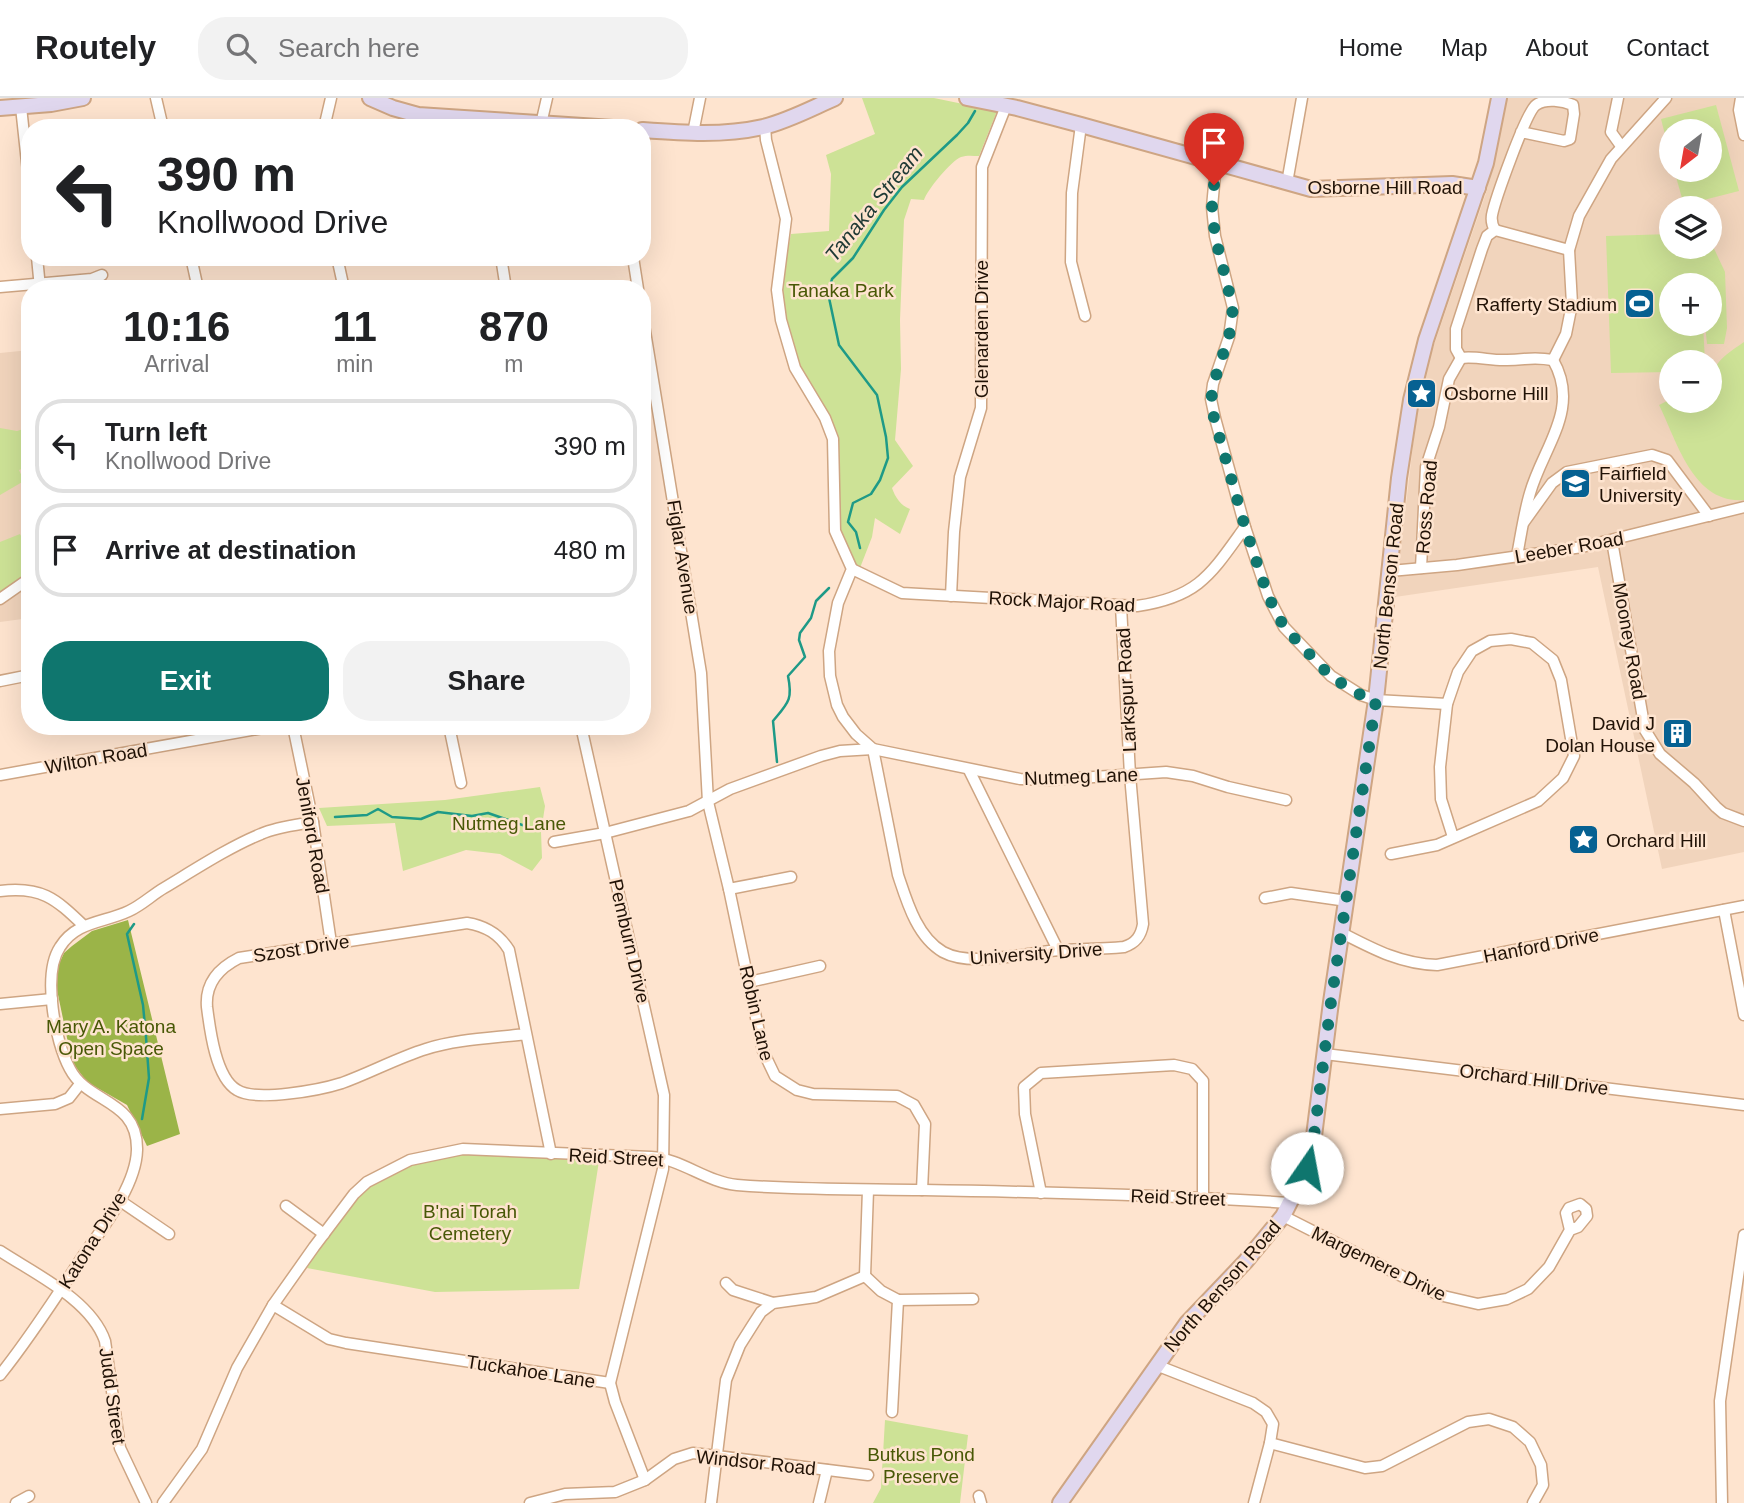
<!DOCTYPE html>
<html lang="en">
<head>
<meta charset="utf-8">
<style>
	body { margin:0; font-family:Arial,sans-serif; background:#f2f2f2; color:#202124; height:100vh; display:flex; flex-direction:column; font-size:26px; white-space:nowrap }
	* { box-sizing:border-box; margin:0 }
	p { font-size:23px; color:#757577 }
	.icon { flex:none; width:38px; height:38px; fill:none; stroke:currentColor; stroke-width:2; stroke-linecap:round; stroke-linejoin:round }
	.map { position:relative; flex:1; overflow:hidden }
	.drawer { position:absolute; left:21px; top:182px; width:630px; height:455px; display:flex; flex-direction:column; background:#fff; border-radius:28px; box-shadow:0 7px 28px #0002 }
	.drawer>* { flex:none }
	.top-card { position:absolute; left:21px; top:21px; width:630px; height:147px; border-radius:28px; box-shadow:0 7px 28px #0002; background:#fff; color:#202124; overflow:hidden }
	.needle { width:46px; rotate:211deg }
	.tools { position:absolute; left:1659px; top:21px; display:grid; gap:14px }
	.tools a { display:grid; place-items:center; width:63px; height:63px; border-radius:50%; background:#fff; box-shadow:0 7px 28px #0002; font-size:35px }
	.pin { position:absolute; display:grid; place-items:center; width:60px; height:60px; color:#fff; margin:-72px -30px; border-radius:50% 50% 50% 0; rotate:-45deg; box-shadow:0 0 7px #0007 }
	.pin .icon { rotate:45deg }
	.me { position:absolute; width:77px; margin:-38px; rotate:12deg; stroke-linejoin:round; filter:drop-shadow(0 0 5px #0008) }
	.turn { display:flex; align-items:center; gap:24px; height:147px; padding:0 21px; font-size:32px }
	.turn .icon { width:91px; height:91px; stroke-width:2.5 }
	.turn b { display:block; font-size:49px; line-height:60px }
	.eta { display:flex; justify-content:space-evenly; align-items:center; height:119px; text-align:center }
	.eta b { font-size:42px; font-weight:700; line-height:49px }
	.primary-button { display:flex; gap:14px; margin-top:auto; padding:14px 21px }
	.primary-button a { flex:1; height:80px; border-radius:28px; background:#0f766e; color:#fff; font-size:28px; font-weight:700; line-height:80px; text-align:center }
	.primary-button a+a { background:#f2f2f2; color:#202124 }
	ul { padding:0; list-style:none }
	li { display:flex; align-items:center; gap:21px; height:94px; margin:0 14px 10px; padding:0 7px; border:4px solid #e0e0e0; border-radius:28px }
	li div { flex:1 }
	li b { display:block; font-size:26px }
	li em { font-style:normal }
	header { display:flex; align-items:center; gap:42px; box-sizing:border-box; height:98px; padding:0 35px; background:#fff; border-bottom:2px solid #e0e0e0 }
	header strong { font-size:33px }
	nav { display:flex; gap:38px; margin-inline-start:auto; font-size:24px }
	.search { width:490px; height:63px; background:#f2f2f2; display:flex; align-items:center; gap:18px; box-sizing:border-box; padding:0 24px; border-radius:28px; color:#757577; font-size:26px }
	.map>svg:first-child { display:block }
</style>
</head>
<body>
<header>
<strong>Routely</strong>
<div class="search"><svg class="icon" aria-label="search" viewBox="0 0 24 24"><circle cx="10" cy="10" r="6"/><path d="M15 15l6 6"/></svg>Search here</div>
<nav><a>Home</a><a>Map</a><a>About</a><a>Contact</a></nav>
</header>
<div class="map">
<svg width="1744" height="1405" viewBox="0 0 1744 1405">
	<rect width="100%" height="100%" fill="#fee4cf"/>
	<g fill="#f1d4bc" fill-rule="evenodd">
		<path d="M1507,0H1744V754L1662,771L1598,469L1395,499L1420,288L1486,95ZM1671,33H1710V72H1671ZM1671,110H1710V149H1671ZM1671,187H1710V226H1671ZM1671,264H1710V303H1671Z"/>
		<polygon points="30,252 30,520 0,524 0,255"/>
	</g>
	<g fill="#cde296">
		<path d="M862,0H934L997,13L979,58C973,58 967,57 961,59C951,63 927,92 924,102L911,101L904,122L900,222L901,271L895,342L913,368L892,390C895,399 901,408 910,411L900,436L875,420L872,439L858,475L839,434L835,351L838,336L796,266L785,222L780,190L791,136L829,133L831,76L826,57L875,36Z"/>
		<polygon points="1716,7 1739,93 1684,107 1674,72 1710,72 1710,33 1671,33 1671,60 1661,21"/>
		<polygon points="1671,136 1671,149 1710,149 1710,142 1725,174 1727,230 1724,246 1707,246 1705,226 1710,226 1710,187 1671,187 1671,226 1703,226 1705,264 1671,264 1671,274 1611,275 1606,138"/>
		<path d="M1744,244V402C1693,406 1677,343 1659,307L1671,301V303H1710C1710,268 1716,263 1744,244Z"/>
		<polygon points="30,329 30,368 19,372 24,383 0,397 0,330 17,333"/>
		<polygon points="20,436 30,455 30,480 0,501 0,444"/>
		<polygon points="540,689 545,708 541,734 542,760 532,773 500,756 466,752 403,773 395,725 327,728 319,710 445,702"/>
		<path d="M463,1056L599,1063L579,1191L435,1194L307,1170C326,1141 356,1093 385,1076C407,1063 439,1060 463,1056Z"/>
		<polygon points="885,1322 968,1337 960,1405 873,1405 881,1390"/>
	</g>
	<polygon fill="#9bb448" points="128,822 180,1036 147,1048 127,1007 87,984 72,964 56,887 58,868 64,855 72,848 92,833"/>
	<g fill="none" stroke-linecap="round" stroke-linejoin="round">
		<g stroke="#1e9a87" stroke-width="2.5">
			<polyline points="860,450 856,434 848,424 853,405 871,396 880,382 888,360 886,339 877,297 839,247 828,195 832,181 853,160 884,112 902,89 957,37 968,25 975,13"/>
			<path d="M777,664L773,623C788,605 793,602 788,578L805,559L799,542L800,535L811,520L816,503L829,490"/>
			<polyline points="335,719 367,717 378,711 392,719 421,721 438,714 472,718 488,715 531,730 543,727"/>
			<polyline points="134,826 127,836 143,907 146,939 149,980 142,1021"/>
		</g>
		<defs>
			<g id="street">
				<polyline points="156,0 163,30"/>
				<polyline points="1618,0 1611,34 1621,48"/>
				<polyline points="1741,0 1739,12 1744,37"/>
				<polyline points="21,9 30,92"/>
				<polyline points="541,26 547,0"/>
				<polyline points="1081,27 1072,95 1071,164 1085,218"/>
				<path d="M765,28L766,42L786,121L777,192L781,222L795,270L825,320L833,341L835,433L852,471L838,505L829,553L830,578L837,607L843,619L856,636L873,651L898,777C907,804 917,839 943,854C972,870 1027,854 1060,852C1081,851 1102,851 1124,849C1136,845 1141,838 1143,826L1130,677L1121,508"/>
				<polyline points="324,30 331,0"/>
				<polyline points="693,35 700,0"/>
				<polyline points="1216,66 1212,109 1215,138 1233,210 1229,239 1213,286 1211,301 1215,320 1245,429 1268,498 1284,529 1331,578 1361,597 1376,602 1447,606"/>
				<polyline points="1287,85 1302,0"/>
				<path d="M1495,132C1492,127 1491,123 1492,117C1495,102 1526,14 1536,7C1546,0 1563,3 1573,7L1574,16L1570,41L1564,43L1521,34"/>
				<polyline points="1495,132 1569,152"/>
				<polyline points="37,159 40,190"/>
				<polyline points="191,159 198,191"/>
				<polyline points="337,159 344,191"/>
				<polyline points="501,159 506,191"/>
				<polyline points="633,159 638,191"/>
				<polyline points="0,189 92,181 102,177"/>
				<polyline points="642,215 701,575 708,704 729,791 763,953 775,978 797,992 813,996 897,998 914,1007 925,1026 922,1092"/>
				<polyline points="1461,260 1456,251 1456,231 1482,151 1487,138 1495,132"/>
				<path d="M1461,260C1477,258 1492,263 1507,262C1527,262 1531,258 1553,262"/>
				<polyline points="1553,262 1566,236 1572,206 1569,152 1579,118 1611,61 1666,0"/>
				<polyline points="1524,424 1552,385 1567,374 1652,357 1667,362 1709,418"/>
				<polyline points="1612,443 1645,632 1660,656 1694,685 1716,709 1723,715 1744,723"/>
				<path d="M1517,458C1521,437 1524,415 1530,395C1543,349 1581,311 1553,262"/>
				<polyline points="1421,470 1426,369 1439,329 1449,281 1461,260"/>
				<path d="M852,471L902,495L1137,508C1199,499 1211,476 1245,429"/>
				<polyline points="1390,473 1457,467 1582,449 1744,409"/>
				<polyline points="951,498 954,434 960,379 981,310 982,69 1006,8"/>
				<polyline points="0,501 30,480"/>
				<polyline points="0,583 30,577"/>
				<polyline points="293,628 313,724 331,845"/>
				<polyline points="449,628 461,685"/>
				<polyline points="581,628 664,997 663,1071 610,1285 615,1304 645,1382"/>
				<polyline points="969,672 1058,852"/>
				<polyline points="0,677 274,628"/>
				<polyline points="554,744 605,735 689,713 730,691 821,658 840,653 873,651 1020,681 1051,682 1166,674 1193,678 1228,689 1286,702"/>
				<polyline points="1391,756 1437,747 1538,703 1563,680 1574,658 1561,582 1553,562 1532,545 1511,541 1490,543 1472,553 1458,574 1447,606 1440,669 1441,701 1453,739"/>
				<polyline points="729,791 791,779"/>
				<path d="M0,793C41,788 55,800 84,828"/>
				<polyline points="1265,800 1291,795 1347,803"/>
				<polyline points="1724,812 1744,917"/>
				<path d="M1342,835C1373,851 1401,866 1437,867L1744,808"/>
				<polyline points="749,884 820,868"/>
				<polyline points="0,906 52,901"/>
				<path d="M526,936C494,940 457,941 426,951C397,960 370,975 342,985C320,992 256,1004 237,992C216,980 210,933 207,909C205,885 219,870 239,860L467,825C486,828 499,836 509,852L551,1056"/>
				<polyline points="1325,956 1744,1007"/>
				<polyline points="0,1011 55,1006 69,1000 80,986"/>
				<polyline points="1041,1095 1025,1016 1024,989 1041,975 1174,967 1192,971 1203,983 1203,1099"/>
				<polyline points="119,1102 169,1136"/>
				<polyline points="286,1108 324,1136"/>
				<polyline points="1283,1118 1439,1197 1478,1206 1507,1201 1528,1191 1549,1169 1570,1132 1566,1115 1569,1110 1580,1106 1586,1111 1587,1118 1578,1129 1570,1132"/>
				<path d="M0,1153C35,1176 91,1202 105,1243L120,1350L146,1405"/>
				<polyline points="865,1178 881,1193 898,1202 892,1314"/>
				<polyline points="865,1178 868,1092"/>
				<polyline points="726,1185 733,1192 773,1205"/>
				<polyline points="898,1202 973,1201"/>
				<polyline points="273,1207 329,1241 346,1245 610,1285"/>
				<polyline points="1156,1267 1253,1305 1266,1314 1273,1326 1270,1345 1365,1370 1382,1368 1468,1324 1489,1321 1513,1329 1530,1344 1541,1367 1543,1387 1533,1405"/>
				<path d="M0,1277C29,1241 54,1202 79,1164C99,1134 136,1090 137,1052C138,1001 88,1006 70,971C55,944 42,876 60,849C76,823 104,825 129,813C142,807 152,797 164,790C194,772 229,749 261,736C277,729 296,727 313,724"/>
				<polyline points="979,1398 981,1405"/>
				<polyline points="16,1405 29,1398"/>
				<path d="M163,1405L202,1351L237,1270L273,1207L314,1149L354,1096L367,1084L410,1062L463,1051L651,1059C682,1061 706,1084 737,1087C799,1092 861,1091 923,1092C1046,1094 1169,1097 1291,1105"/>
				<polyline points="530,1405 565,1396 615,1394 645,1382 674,1361 693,1355 868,1377"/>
				<polyline points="711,1405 726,1282 740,1247 752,1228 761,1214 773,1205 816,1199 865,1178"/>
				<polyline points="819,1405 827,1372"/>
				<polyline points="1254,1405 1270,1345"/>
				<polyline points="1722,1405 1720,1303 1744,1137"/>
			</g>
			<g id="secondary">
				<polyline points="370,0 393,10 418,17 613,30"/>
				<polyline points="967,0 1017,10 1081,27 1311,91 1452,86 1478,90"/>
				<polyline points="0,10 51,6 83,0"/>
				<path d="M642,32C683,35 723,38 763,29C788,23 812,10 835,0"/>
				<polyline points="1060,1405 1187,1225 1246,1163 1283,1118 1307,1070 1314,1038 1331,904 1376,602 1399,380 1411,302 1426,242 1486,65 1499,0"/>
			</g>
		</defs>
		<use href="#street" stroke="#cea583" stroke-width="13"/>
		<use href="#secondary" stroke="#cea583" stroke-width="18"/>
		<use href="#street" stroke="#fff" stroke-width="10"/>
		<use href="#secondary" stroke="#e0d7ee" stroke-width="14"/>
	</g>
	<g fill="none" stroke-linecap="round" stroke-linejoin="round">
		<polyline stroke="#0f766e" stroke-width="12" stroke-dasharray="0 21.6" points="1214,87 1212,109 1215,138 1233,210 1229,239 1217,274 1211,301 1214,320 1245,429 1268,498 1284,529 1331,579 1361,597 1376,602 1331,904 1314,1038 1307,1070"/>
	</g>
	<defs>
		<symbol id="stadium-square" viewBox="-11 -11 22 22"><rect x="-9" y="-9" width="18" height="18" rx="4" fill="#066192" stroke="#fee4cf"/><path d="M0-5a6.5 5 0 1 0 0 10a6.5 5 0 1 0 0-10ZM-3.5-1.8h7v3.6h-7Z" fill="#fff"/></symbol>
		<symbol id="sight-square" viewBox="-11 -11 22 22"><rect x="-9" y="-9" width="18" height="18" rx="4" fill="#066192" stroke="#fee4cf"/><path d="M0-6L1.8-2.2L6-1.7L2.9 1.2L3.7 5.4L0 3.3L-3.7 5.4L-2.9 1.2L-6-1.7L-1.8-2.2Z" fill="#fff"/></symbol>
		<symbol id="university-square" viewBox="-11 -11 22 22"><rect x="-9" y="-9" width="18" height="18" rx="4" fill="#066192" stroke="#fee4cf"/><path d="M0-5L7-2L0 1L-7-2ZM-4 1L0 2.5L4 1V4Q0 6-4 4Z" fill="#fff"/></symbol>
		<symbol id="building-square" viewBox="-11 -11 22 22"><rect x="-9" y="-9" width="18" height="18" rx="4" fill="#066192" stroke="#fee4cf"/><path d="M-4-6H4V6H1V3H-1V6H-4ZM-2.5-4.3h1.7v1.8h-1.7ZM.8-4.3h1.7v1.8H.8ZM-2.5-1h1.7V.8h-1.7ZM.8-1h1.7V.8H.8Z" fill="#fff"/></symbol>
	</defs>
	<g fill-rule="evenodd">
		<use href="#stadium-square" x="1622" y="188" width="35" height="35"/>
		<use href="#sight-square" x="1404" y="278" width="35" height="35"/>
		<use href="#university-square" x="1558" y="368" width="35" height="35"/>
		<use href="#building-square" x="1660" y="618" width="35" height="35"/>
		<use href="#sight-square" x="1566" y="724" width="35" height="35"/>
	</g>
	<g text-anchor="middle" stroke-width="5" stroke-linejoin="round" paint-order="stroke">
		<g font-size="19" fill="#211206" stroke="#fee4cf">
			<text x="1385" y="96">Osborne Hill Road</text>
			<text transform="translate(981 231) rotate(-90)" y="7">Glenarden Drive</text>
			<text transform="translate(1426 409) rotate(-85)" y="7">Ross Road</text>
			<text transform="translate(1569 449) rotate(-10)" y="7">Leeber Road</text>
			<text transform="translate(683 459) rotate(81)" y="7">Figlar Avenue</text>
			<text transform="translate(1388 488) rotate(-84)" y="7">North Benson Road</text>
			<text transform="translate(1062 503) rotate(3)" y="7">Rock Major Road</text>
			<text transform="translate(1630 543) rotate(80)" y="7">Mooney Road</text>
			<text transform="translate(1126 592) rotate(-93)" y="7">Larkspur Road</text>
			<text transform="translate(96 660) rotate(-10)" y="7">Wilton Road</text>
			<text transform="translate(1081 678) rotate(-2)" y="7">Nutmeg Lane</text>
			<text transform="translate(313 737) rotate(80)" y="7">Jeniford Road</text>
			<text transform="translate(630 843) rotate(77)" y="7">Pemburn Drive</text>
			<text transform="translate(1541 847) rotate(-11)" y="7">Hanford Drive</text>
			<text transform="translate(301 850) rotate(-9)" y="7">Szost Drive</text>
			<text transform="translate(1036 855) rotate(-4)" y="7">University Drive</text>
			<text transform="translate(757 915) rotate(77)" y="7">Robin Lane</text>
			<text transform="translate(1534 981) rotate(7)" y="7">Orchard Hill Drive</text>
			<text transform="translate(616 1059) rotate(3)" y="7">Reid Street</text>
			<text transform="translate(1178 1099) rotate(2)" y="7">Reid Street</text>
			<text transform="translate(92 1142) rotate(-58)" y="7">Katona Drive</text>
			<text transform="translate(1379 1165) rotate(26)" y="7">Margemere Drive</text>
			<text transform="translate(1222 1188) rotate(-49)" y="7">North Benson Road</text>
			<text transform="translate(531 1273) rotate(9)" y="7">Tuckahoe Lane</text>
			<text transform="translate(113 1298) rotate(82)" y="7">Judd Street</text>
			<text transform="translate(756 1364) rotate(6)" y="7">Windsor Road</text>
		</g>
		<g font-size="19" fill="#485806" stroke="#fee4cf">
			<text x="841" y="199">Tanaka Park</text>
			<text x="509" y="732">Nutmeg Lane</text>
			<text x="111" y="935">Mary A. Katona<tspan x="111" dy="22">Open Space</tspan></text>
			<text x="470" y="1120">B'nai Torah<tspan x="470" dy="22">Cemetery</tspan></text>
			<text x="921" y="1363">Butkus Pond<tspan x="921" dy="22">Preserve</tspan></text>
		</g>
		<g font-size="19" fill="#211206" stroke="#fee4cf" text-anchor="start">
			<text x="1617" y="213" text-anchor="end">Rafferty Stadium</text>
			<text x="1444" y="302">Osborne Hill</text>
			<text x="1599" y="382">Fairfield<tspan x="1599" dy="22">University</tspan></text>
			<text x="1655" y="632" text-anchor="end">David J<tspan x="1655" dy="22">Dolan House</tspan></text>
			<text x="1606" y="749">Orchard Hill</text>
		</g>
		<g font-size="21" font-style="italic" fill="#1e3934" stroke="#fee4cf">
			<text transform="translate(874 106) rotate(-51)" y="7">Tanaka Stream</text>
		</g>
	</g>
</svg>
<div class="tools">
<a><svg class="needle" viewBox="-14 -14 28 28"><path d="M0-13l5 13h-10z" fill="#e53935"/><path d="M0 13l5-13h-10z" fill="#757577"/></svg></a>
<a><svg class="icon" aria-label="layers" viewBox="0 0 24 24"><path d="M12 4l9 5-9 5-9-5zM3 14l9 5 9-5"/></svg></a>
<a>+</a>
<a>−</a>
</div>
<div class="pin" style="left:1214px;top:87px;background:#d93025"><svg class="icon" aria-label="arrive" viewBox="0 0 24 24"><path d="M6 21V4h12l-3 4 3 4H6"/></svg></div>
<svg class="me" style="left:1307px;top:1070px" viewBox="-20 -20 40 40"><circle r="19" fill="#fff"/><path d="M0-13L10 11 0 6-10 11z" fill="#0f766e"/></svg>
<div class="top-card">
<div class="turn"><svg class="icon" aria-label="left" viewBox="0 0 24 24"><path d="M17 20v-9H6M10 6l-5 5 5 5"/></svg><div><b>390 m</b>Knollwood Drive</div></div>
</div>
<section class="drawer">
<div class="eta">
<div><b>10:16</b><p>Arrival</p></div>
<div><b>11</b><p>min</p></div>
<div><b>870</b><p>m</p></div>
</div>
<ul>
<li><svg class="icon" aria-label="left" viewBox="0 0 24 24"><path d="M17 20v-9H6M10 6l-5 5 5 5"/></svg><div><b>Turn left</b><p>Knollwood Drive</p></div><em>390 m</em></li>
<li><svg class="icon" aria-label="arrive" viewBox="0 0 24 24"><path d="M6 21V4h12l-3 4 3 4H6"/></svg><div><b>Arrive at destination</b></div><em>480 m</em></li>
</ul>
<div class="primary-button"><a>Exit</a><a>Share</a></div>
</section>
</div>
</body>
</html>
